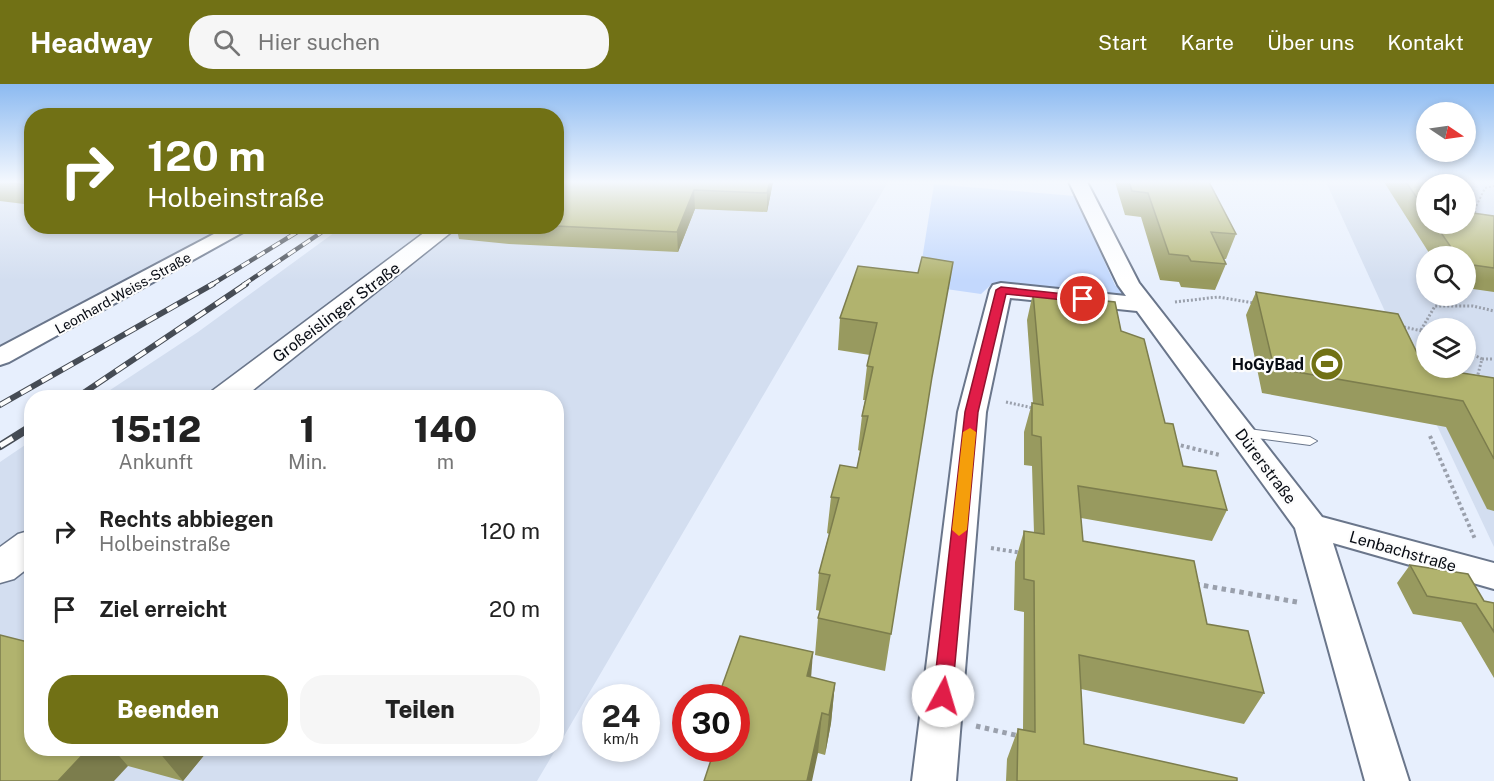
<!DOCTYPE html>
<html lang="de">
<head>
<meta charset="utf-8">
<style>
	body { margin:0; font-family:"Public Sans",sans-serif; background:#f6f6f6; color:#222; height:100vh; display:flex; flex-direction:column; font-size:22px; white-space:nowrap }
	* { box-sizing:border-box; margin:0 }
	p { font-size:20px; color:#767676 }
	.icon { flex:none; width:33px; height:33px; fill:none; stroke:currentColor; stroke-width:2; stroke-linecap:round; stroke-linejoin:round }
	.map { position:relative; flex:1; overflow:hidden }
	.side { position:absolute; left:24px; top:306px; width:540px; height:366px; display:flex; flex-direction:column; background:#fff; border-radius:24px; box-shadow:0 3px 9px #0003 }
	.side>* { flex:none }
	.banner { position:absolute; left:24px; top:24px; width:540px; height:126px; border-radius:24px; box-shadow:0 3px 9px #0003; background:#717115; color:#fff; overflow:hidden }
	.needle { width:39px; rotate:103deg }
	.fabs { position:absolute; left:1416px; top:18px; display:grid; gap:12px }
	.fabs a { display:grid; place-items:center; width:60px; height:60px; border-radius:50%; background:#fff; box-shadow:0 3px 9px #0003; font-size:30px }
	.speed { position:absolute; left:582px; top:600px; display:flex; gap:12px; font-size:30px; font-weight:700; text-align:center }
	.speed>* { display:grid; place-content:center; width:78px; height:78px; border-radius:50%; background:#fff; box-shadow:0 3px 9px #0003; line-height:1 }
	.speed small { font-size:15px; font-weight:400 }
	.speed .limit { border:9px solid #d22; background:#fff; color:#111 }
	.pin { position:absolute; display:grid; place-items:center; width:51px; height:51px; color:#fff; margin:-26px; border:3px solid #fff; border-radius:50%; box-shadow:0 2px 6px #0007 }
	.me { position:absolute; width:66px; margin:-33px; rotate:6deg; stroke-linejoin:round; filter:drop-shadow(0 0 4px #0008) }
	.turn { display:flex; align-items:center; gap:21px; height:126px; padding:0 24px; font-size:27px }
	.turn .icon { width:78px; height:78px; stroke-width:2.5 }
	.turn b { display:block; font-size:42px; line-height:51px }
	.eta { display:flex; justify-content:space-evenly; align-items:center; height:102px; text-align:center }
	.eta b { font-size:36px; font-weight:800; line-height:42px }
	.button { display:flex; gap:12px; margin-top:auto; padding:12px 24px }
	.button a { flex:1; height:69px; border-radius:24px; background:#717115; color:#fff; font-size:24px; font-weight:800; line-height:69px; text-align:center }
	.button a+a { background:#f6f6f6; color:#222 }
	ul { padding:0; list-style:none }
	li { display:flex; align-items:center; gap:18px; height:78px; padding:0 24px }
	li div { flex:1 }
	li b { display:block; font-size:22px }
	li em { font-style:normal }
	header { display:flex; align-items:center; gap:36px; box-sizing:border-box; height:84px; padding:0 30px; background:#717115; color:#fff }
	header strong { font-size:28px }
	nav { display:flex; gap:33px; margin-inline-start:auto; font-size:21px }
	.search { width:420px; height:54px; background:#f6f6f6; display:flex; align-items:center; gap:15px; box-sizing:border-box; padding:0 21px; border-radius:24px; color:#767676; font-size:22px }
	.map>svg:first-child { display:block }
</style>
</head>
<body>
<header>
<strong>Headway</strong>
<div class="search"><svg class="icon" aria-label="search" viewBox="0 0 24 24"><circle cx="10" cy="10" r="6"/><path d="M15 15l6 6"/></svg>Hier suchen</div>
<nav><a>Start</a><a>Karte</a><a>Über uns</a><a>Kontakt</a></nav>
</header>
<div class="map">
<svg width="1494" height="697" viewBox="0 0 1494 697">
	<rect width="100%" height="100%" fill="#e7effd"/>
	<g fill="#d3def0" fill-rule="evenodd">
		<polygon points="0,98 31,98 32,142 233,143 105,211 0,262"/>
		<polygon points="557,98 888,98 557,664 556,314 98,314 198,248 342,143 556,142"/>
		<path d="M1326,98H1494V463L1440,348ZM1426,100H1466V140H1426ZM1426,172H1466V212H1426ZM1426,244H1466V284H1426Z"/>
		<polygon points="31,357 32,664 556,665 537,697 0,697 0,378"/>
	</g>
	<polygon fill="#c3d8fd" points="934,100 1075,112 1115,201 1128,215 993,199 981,210 918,201"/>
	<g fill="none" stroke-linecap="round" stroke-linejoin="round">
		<defs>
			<polygon id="service" points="1240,344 1310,353 1317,357 1310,361 1235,351 1233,348"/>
			<g id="minor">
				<polygon points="1069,98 1087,98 1139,199 1322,433 1494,479 1494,505 1333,459 1409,697 1365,697 1295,444 1137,227 1010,214 986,328 956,697 912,697 958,328 990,206 993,201 1001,199 1126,212 1118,201"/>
				<polygon points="229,142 254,142 9,278 0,281 0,263"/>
			</g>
			<g id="secondary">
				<polygon points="433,142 459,142 243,314 208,314 212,307"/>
				<polygon points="32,446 32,481 14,495 0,499 0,463 18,450"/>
			</g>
		</defs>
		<use href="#service" stroke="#6a768b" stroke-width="2"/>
		<use href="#minor" stroke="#6a768b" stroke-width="4"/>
		<use href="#secondary" stroke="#6a768b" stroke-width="3"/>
		<polyline stroke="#9aa0ac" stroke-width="2" stroke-dasharray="2 2" stroke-linecap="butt" points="1479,131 1474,127 1485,104 1494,102"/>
		<g stroke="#9aa0ac" stroke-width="3" stroke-dasharray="2 2" stroke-linecap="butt">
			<polyline points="1175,218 1218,213 1254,219"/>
			<polyline points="1400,242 1426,248"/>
			<polyline points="1421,246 1435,222 1473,222 1494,227"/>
			<polyline points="1466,267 1482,275 1477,294"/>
			<polyline points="1482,275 1494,275"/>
			<polyline points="1006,318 1033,324"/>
		</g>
		<g stroke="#9aa0ac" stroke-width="4" stroke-dasharray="3 3" stroke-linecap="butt">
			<polyline points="1430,352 1475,455"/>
			<polyline points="1175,360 1220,371"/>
			<polyline points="991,464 1022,469"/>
		</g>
		<g stroke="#9aa0ac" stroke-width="5" stroke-dasharray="4.5 4.5" stroke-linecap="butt">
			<polyline points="1195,500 1297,518"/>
			<polyline points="976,642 1019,652"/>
		</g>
		<use href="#service" fill="#fff" fill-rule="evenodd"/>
		<use href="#minor" fill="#fff" fill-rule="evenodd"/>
		<use href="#secondary" fill="#fff" fill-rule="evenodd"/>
		<defs>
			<g id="rail-far2">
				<polyline points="211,201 307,142"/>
				<polyline points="243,201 331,142"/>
			</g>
			<g id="rail-far1">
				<polyline points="76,314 246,200"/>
				<polyline points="0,321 213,200"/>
			</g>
			<polyline id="rail" points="0,362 32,342"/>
		</defs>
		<use href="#rail-far2" stroke="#464c55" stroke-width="4.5"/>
		<use href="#rail-far1" stroke="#464c55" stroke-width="6"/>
		<use href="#rail" stroke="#464c55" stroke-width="8"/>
		<use href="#rail-far2" stroke="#fcfcfc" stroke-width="3" stroke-dasharray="9" stroke-linecap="butt"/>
		<use href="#rail-far1" stroke="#fcfcfc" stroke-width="4" stroke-dasharray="12" stroke-linecap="butt"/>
		<use href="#rail" stroke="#fcfcfc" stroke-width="5" stroke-dasharray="15" stroke-linecap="butt"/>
	</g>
	<g fill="#989a5f">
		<polygon points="0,98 32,98 32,121 0,117"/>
		<polygon points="556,98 773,98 767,128 695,125 678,168 509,160 459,155 456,142 556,142"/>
		<polygon points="1115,98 1209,98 1236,150 1226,175 1224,175 1226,180 1215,206 1181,203 1179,198 1160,196 1141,133 1125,131"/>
		<polygon points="1384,98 1443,98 1426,100 1426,140 1466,140 1494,132 1494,208 1466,204 1466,172 1431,172"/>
		<polygon points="953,178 928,314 885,587 815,571 818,534 820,527 816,526 819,489 829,450 827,449 831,413 857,384 860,367 858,366 862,332 865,316 863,316 867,282 870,271 838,266 840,234 918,189"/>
		<polygon points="1256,208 1424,283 1494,294 1494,427 1487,425 1446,343 1262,309 1246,231"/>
		<polygon points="1033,209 1121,247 1165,339 1183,382 1227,426 1212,457 1081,434 1083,457 1207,540 1264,609 1244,640 1081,605 1084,660 1237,697 1006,697 1007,675 1018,645 1023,646 1024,528 1014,526 1015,478 1024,447 1034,449 1032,382 1024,381 1024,348 1032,319 1033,319 1027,236"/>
		<polygon points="1410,481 1484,517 1494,519 1494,594 1461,538 1413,530 1397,499"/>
		<polygon points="811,593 835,599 831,639 825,671 818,669 736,614 721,614 721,605"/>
		<polygon points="32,664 210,664 183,697 128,682"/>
	</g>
	<g fill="#7c7d4d">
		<polygon points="770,98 773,98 767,128 767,109"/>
		<polygon points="694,106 695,125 678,168 677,148"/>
		<polygon points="813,568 810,608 807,592"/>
		<polygon points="835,599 831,639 825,671 829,631"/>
		<polygon points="822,629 818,669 812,697 807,697"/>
		<polygon points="89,664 112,664 128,682 114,697 58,697"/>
		<polygon points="161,664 210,664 183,697 158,667"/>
	</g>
	<g fill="#b1b36e" stroke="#7c7d4d" stroke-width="1.5">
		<polygon points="5,98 32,98 32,102"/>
		<polygon points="556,98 770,98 767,109 694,106 677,148 556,142"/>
		<polygon points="1129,98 1209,98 1236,150 1211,148 1226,180 1191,177 1188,172 1169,170 1148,109 1132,107"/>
		<polygon points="1406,98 1443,98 1444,100 1426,100 1426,127"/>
		<polygon points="1466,128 1494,132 1494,184 1466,180 1466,172 1457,172 1435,140 1466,140"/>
		<polygon points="922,173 953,178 932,293 891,550 818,534 830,491 819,489 839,414 831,413 840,381 857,384 868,332 862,332 873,283 867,282 877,239 840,234 858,182 918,189"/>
		<polygon points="1256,208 1398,230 1424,283 1494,294 1494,375 1463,317 1274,284"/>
		<polygon points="1033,209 1115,218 1121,247 1144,255 1165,339 1173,340 1183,382 1216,387 1227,426 1078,402 1083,457 1194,477 1207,540 1248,547 1264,609 1079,571 1084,660 1237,694 1237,697 1017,697 1018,645 1035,648 1034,497 1024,495 1024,447 1044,450 1041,353 1032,351 1032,319 1043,321"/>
		<polygon points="1410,481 1468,490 1484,517 1494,519 1494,548 1476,520 1427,512"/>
		<polygon points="0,551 32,559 32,664 89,664 58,697 0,697"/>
		<polygon points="740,552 813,568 807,592 835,599 829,631 822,629 807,697 704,697 715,664 736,664 736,614 731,614 733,608 721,605"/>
		<polygon points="148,664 161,664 158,667"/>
	</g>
	<linearGradient id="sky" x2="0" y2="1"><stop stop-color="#8cbaf1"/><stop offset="0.5" stop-color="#f4f8fe"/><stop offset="1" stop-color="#f4f8fe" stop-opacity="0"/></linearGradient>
	<rect width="1494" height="196" fill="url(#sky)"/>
	<polygon fill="#e11d48" stroke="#92132f" stroke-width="1.5" points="1001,203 1083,212 1088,215 1083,218 1006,210 978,328 952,612 950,617 943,620 936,617 933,612 965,328 996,206"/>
	<polygon fill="#f59e0b" points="970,344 976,348 967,446 959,452 952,446 963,348"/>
	<defs>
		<symbol id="stadium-disc" viewBox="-11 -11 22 22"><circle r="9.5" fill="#717115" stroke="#fcfcfc"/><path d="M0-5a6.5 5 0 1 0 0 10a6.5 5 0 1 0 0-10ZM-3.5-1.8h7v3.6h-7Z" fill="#fff"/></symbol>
	</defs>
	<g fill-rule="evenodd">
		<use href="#stadium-disc" x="1308" y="261" width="38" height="38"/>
	</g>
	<g text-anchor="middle" stroke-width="4.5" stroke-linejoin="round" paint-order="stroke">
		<g font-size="14" fill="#070b13" stroke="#fcfcfc">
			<text transform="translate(123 209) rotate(-29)" y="5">Leonhard-Weiss-Straße</text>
		</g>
		<g font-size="16" fill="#070b13" stroke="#fcfcfc">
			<text transform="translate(336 228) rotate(-37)" y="6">Großeislinger Straße</text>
			<text transform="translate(1266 382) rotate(53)" y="6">Dürerstraße</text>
			<text transform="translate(1403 467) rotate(16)" y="6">Lenbachstraße</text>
		</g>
		<g font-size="16" font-weight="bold" fill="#070b13" stroke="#fcfcfc" text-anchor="end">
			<text x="1304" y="286">HoGyBad</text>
		</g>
	</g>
</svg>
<div class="fabs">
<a><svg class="needle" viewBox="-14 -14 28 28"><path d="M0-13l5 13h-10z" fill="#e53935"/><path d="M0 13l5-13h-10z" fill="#767676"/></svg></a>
<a><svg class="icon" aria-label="sound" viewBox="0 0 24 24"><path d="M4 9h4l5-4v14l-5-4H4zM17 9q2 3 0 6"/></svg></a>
<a><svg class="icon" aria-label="search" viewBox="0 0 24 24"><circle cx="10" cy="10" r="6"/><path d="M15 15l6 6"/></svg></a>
<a><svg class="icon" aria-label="layers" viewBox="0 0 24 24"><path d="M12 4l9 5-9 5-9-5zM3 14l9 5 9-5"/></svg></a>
</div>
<div class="speed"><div>24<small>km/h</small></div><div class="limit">30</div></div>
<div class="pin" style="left:1083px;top:215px;background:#d93025"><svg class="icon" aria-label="arrive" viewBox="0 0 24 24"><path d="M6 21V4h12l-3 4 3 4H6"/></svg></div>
<svg class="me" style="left:943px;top:612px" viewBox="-20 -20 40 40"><circle r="19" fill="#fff"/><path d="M0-13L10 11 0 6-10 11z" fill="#e11d48"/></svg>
<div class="banner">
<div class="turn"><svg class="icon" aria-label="right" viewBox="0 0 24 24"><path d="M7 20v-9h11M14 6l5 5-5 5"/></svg><div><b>120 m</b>Holbeinstraße</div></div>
</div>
<section class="side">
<div class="eta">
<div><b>15:12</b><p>Ankunft</p></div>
<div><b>1</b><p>Min.</p></div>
<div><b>140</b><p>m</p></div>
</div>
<ul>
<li><svg class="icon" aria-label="right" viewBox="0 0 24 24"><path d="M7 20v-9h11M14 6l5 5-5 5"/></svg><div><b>Rechts abbiegen</b><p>Holbeinstraße</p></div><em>120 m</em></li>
<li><svg class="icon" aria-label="arrive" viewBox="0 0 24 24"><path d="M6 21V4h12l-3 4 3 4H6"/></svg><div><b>Ziel erreicht</b></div><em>20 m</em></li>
</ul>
<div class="button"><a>Beenden</a><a>Teilen</a></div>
</section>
</div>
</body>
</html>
